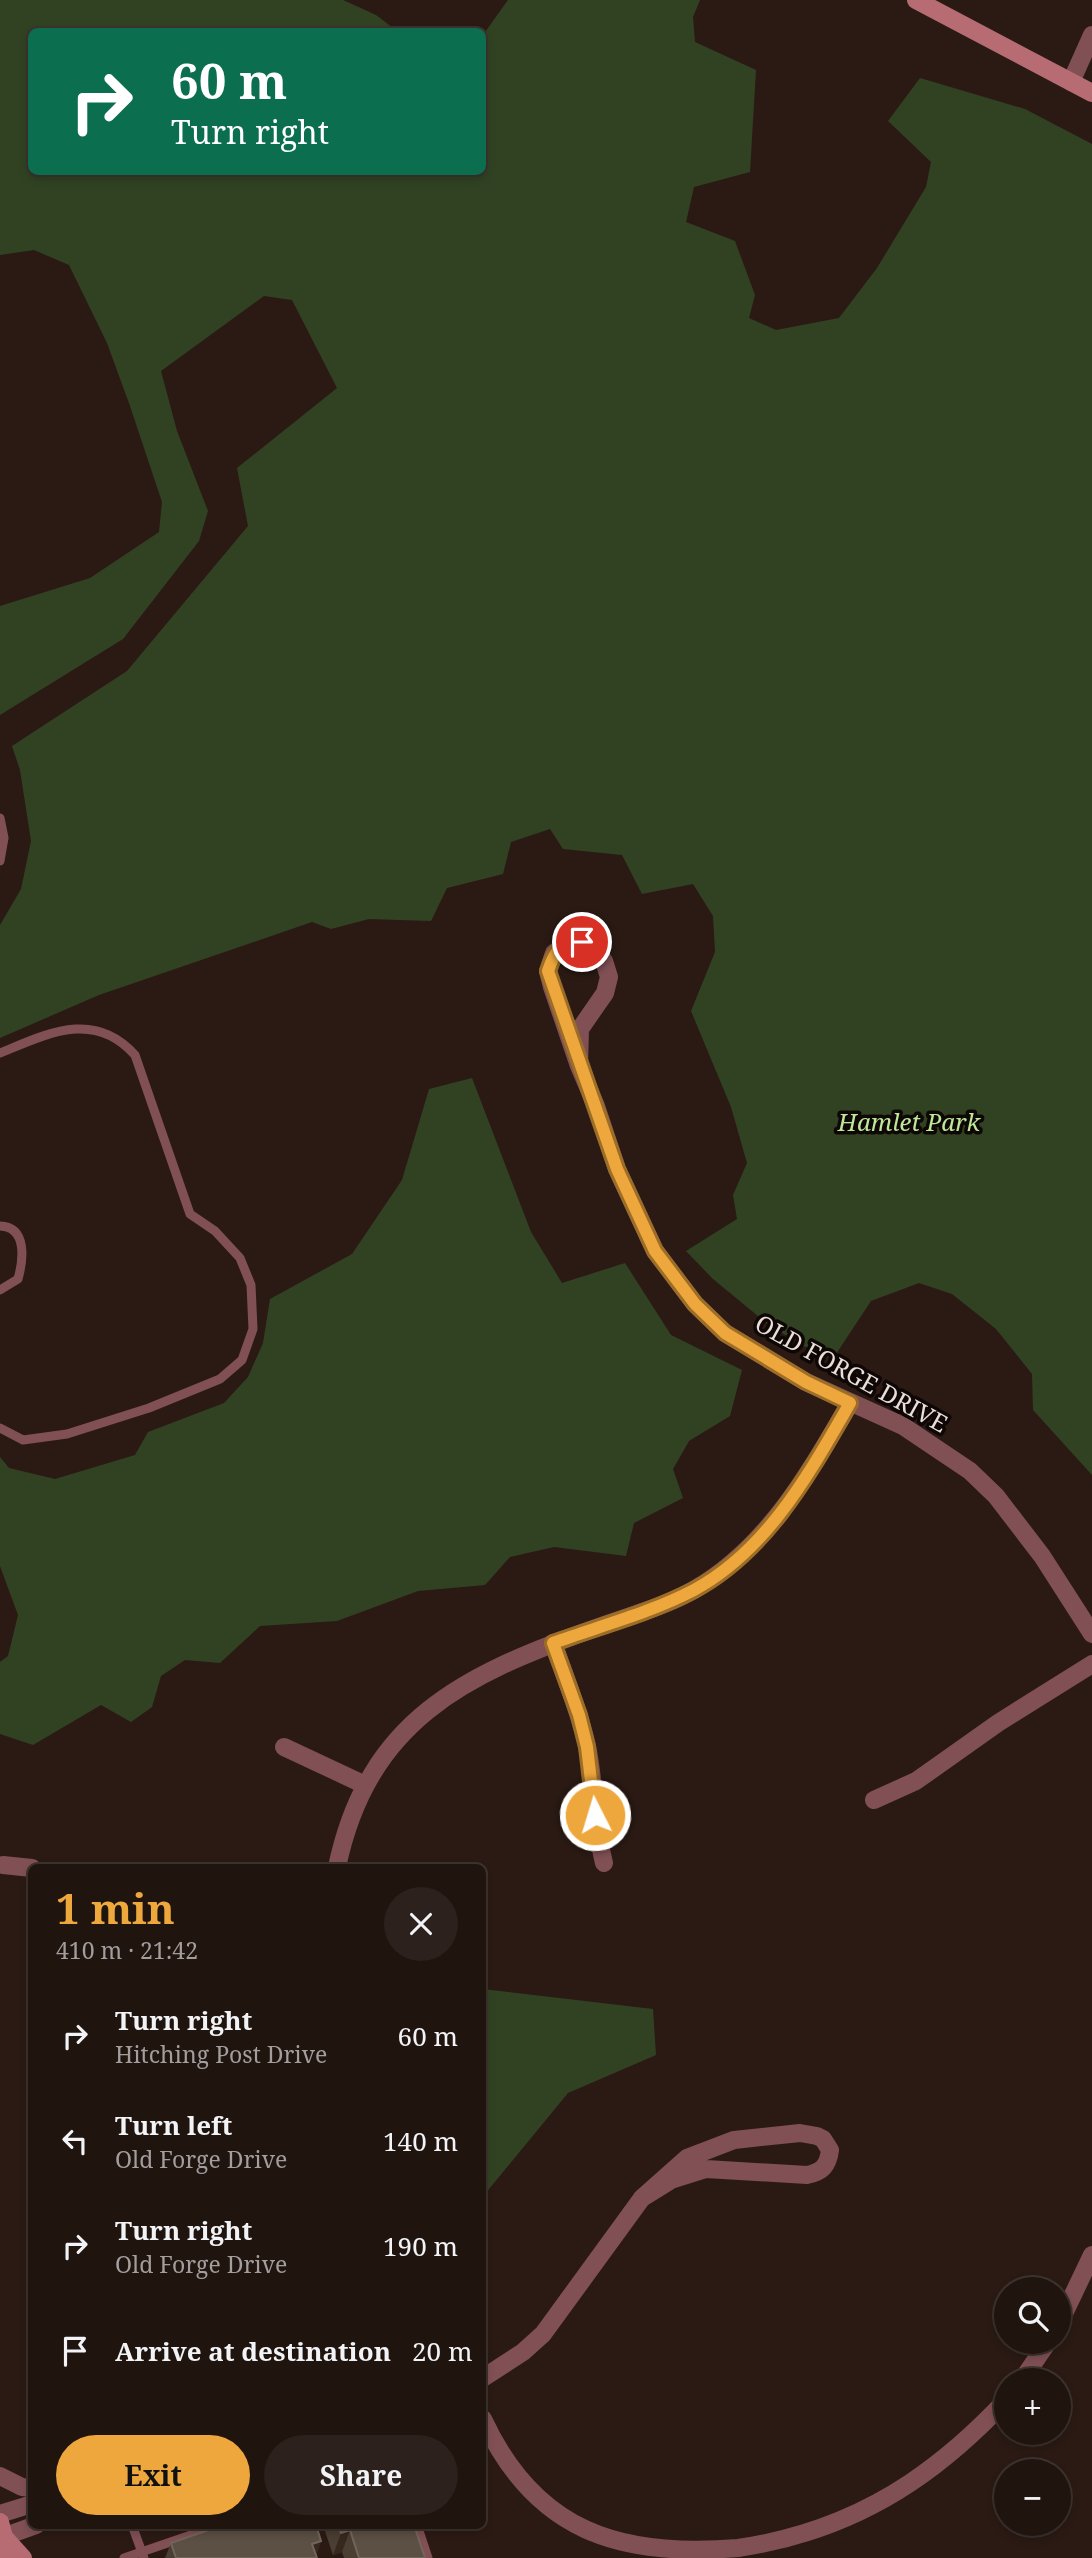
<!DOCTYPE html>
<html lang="en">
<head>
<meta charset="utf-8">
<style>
	body { margin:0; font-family:"Noto Serif",serif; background:#2d211d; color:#f1f3f6; height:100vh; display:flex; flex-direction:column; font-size:26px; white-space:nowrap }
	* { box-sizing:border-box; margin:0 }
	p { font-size:23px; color:#a29e9e }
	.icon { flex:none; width:38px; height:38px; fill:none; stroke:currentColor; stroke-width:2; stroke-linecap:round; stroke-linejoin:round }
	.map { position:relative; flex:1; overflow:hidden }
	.details { position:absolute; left:28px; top:1864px; width:458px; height:665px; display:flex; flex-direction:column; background:#20140f; border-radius:10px; box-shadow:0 4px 10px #0003,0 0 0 2px #3d332f }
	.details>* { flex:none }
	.banner { position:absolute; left:28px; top:28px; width:458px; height:147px; border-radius:10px; box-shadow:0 4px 10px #0003,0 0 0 2px #3d332f; background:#0b6e4f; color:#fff; overflow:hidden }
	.controls { position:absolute; left:994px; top:2277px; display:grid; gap:14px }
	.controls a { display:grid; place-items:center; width:77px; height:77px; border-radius:50%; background:#20140f; box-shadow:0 4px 10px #0003,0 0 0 2px #3d332f; font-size:35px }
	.pin { position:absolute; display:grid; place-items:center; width:60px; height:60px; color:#fff; margin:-30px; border:4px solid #fff; border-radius:50%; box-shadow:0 2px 7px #0007 }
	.me { position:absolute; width:77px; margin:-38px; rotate:355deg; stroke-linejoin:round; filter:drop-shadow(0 0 5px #0008) }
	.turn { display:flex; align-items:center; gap:24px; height:147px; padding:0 28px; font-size:32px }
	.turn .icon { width:91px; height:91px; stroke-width:2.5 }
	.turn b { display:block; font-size:49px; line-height:60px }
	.round { display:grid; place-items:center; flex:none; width:74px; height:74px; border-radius:37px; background:#2d211d }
	.headline { display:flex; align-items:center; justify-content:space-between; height:119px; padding:0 28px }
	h1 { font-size:42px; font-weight:700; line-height:52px; color:#eea73c }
	.action { display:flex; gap:14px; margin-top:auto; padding:14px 28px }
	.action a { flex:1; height:80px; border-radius:42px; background:#eea73c; color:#111; font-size:28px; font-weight:700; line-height:80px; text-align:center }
	.action a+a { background:#2d211d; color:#f1f3f6 }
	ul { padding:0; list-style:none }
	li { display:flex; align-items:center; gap:21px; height:105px; padding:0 28px }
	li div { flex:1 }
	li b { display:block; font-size:26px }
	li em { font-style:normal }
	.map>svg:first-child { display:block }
</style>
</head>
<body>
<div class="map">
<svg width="1092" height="2558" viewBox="0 0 1092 2558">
	<rect width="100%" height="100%" fill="#2b1a14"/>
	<g fill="#314223">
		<polygon points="0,0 343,0 376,15 397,31 32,32 32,172 483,172 483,35 508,0 700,0 693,17 695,42 756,70 750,172 694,187 686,222 735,241 755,295 749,318 776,330 839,318 877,268 926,187 931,162 888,121 920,78 1025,109 1092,144 1092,1475 1033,1410 1032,1374 996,1329 952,1294 919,1283 871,1301 834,1357 829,1355 826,1359 769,1325 713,1279 686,1251 737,1219 733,1195 747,1163 731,1107 691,1011 715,952 713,916 693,884 642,894 622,855 563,849 550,829 511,842 503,874 447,888 431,921 369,919 331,929 312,922 99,995 0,1038 0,925 21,889 31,841 20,770 12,746 127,671 248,526 237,468 337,388 292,300 264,296 161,371 177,431 208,511 199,541 123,639 0,715 0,606 90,578 159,532 162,502 130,406 107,343 69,265 34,250 0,255"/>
		<polygon points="472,1078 531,1232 562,1283 625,1263 671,1335 742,1370 730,1416 689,1441 673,1469 683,1498 634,1523 626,1556 554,1547 510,1557 485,1585 418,1591 337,1621 260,1626 220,1663 185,1660 161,1676 152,1707 131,1722 101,1705 33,1745 0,1734 0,1662 8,1656 18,1615 0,1566 0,1457 9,1468 55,1479 135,1455 148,1432 224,1403 248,1377 263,1343 270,1299 352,1254 402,1180 429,1089"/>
		<polygon points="483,1989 653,2009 656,2055 568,2093 489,2189 483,2199"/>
	</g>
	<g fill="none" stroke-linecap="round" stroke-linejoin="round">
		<g stroke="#805055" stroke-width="9">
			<polyline points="0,818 4,838 0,861"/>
			<path d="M0,1053C47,1034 94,1009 135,1055L190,1214L215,1231L240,1258L251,1285L253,1329L242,1360L220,1379L149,1408L67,1434L23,1440L0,1428"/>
			<path d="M0,1226C28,1227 23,1261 18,1279L0,1290"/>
			<polyline points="132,2525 144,2558"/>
			<polyline points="417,2525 428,2558"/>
			<polyline points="124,2558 220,2525"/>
		</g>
		<g stroke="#805055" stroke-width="18">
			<polyline points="1071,82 1092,35"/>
			<polyline points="579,1066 580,1029 605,993 609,977 604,961 594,948 581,942 567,944 554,953 548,971 552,987 579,1066 596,1106 617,1169 655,1251 695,1304 725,1333 806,1382 903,1426 970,1471 996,1496 1042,1556 1092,1634"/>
			<path d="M553,1643C565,1677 579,1710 587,1746C595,1785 594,1824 604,1863"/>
			<polyline points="284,1747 365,1785"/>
			<polyline points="874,1800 916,1781 998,1723 1092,1664"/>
			<polyline points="3,1865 32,1868"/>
			<path d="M337,1867C368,1720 464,1675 593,1629C627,1616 666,1607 697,1588C769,1545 809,1473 850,1403"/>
			<polyline points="1059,2324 1092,2255"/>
			<path d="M483,2378L523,2352L543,2334L642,2198L687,2158L734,2140L800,2133L817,2136L823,2139L830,2150C828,2166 822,2172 807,2175L706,2169L671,2180L642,2198"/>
			<polyline points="1022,2380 1048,2342"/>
			<path d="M483,2419C535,2531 619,2558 738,2548C799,2539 859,2517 910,2483C946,2459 977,2431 1006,2400"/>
			<polyline points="0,2476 22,2487 32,2488"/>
			<polyline points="0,2514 32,2504"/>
			<polyline points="0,2538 36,2525"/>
		</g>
		<g stroke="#b76c73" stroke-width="18">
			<polyline points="916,0 1092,93"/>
			<polyline points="0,2522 4,2537 5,2558"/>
			<polyline points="4,2537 23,2558"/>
		</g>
	</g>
	<g fill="#4b3e32">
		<polygon points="323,2525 414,2525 425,2558 344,2558 342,2552 333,2555"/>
		<polygon points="321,2541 316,2555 317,2558 165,2558 171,2543"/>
	</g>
	<g fill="#37281e">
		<polygon points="350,2530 342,2552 333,2555 341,2533"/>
		<polygon points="321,2541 315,2558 312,2544"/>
	</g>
	<g fill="#5c4f44" stroke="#72665b" stroke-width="2">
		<polygon points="223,2525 316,2525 321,2541 312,2544 317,2558 176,2558 171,2543"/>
		<polygon points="338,2525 414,2525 425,2558 359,2558 350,2530 341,2533"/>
	</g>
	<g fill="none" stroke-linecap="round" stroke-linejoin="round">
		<defs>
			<path id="route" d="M582,942C559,945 555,950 548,971L617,1169L655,1251L695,1304L725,1333L806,1382L850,1403C810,1472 768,1550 694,1590C650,1613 600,1626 553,1643L579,1715L587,1747L595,1815"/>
		</defs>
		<use href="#route" stroke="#9b6d27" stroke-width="18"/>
		<use href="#route" stroke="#eea73c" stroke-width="12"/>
	</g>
	<g text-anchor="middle" stroke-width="7" stroke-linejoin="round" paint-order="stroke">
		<g font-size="24" font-style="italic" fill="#bde799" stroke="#0e0705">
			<text x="909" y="1131">Hamlet Park</text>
		</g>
		<g font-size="24" fill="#eaded9" stroke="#0e0705">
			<text transform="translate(851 1374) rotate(29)" y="8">OLD FORGE DRIVE</text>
		</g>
	</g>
</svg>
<div class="controls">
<a><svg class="icon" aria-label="search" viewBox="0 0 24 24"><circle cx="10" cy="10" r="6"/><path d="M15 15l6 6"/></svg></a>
<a>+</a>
<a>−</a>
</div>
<div class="pin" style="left:582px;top:942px;background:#d93025"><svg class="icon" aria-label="arrive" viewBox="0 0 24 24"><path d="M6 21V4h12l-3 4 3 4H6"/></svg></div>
<svg class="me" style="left:595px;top:1815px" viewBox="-20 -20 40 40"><circle r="17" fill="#eea73c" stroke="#fff" stroke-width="3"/><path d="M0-11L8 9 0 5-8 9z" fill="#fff"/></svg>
<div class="banner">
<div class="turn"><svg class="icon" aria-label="right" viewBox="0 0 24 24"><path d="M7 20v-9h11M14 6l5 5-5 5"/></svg><div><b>60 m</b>Turn right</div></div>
</div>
<section class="details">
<div class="headline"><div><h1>1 min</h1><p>410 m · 21:42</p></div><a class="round"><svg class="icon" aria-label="close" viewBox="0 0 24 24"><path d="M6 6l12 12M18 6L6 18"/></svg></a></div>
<ul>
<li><svg class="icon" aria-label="right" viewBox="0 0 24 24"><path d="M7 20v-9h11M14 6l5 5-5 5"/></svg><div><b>Turn right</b><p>Hitching Post Drive</p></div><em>60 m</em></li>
<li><svg class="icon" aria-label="left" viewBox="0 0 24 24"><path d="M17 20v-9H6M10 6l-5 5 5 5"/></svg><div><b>Turn left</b><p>Old Forge Drive</p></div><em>140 m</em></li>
<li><svg class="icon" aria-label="right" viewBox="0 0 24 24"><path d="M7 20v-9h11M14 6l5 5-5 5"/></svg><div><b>Turn right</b><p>Old Forge Drive</p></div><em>190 m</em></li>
<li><svg class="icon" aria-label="arrive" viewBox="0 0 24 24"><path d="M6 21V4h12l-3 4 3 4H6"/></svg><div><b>Arrive at destination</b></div><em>20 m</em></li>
</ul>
<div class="action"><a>Exit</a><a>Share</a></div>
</section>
</div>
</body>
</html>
